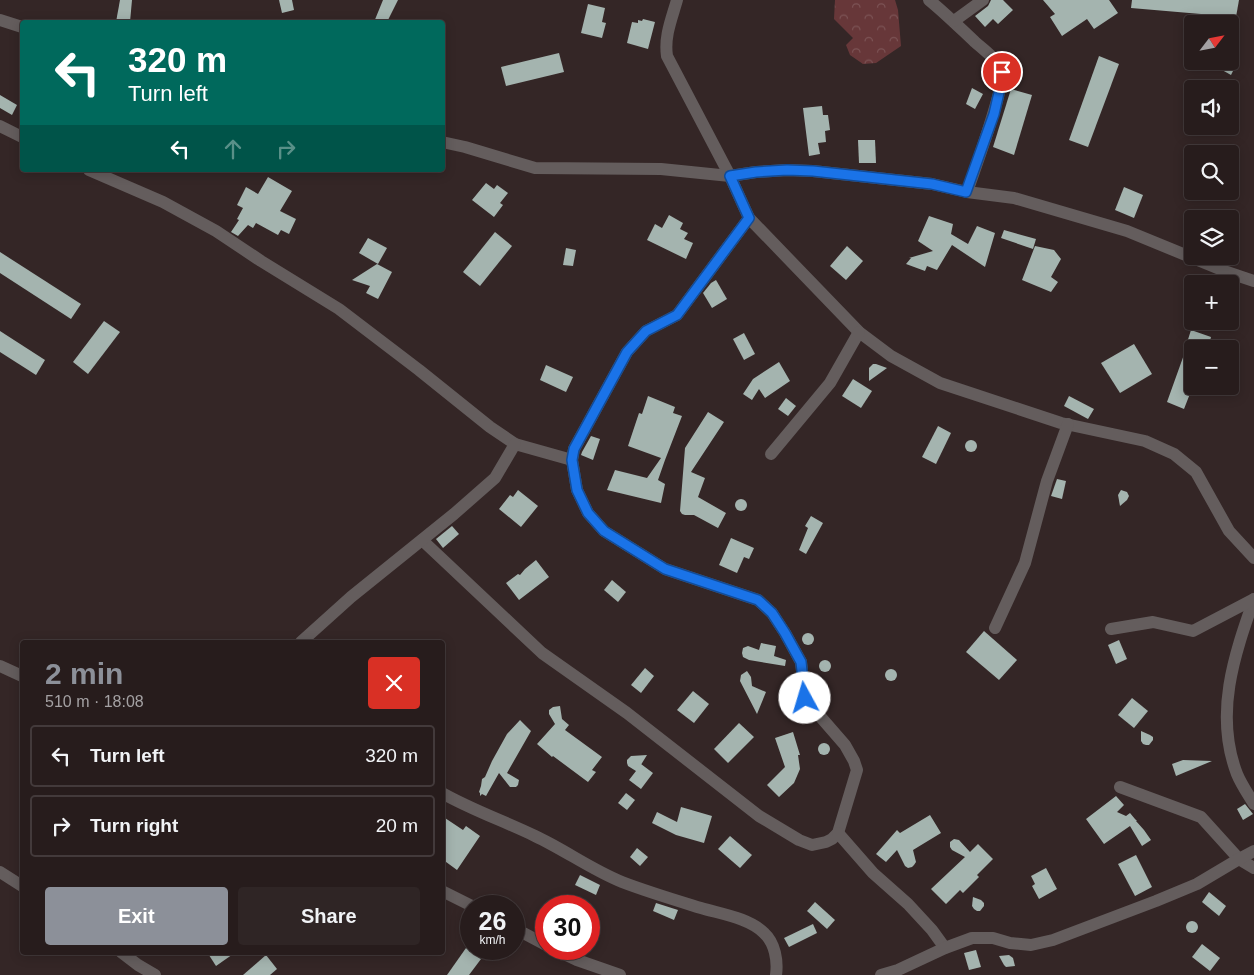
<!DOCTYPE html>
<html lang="en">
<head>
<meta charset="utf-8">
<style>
	body { margin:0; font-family:Helvetica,sans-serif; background:#2f2525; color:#f1f3f6; height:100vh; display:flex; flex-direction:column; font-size:19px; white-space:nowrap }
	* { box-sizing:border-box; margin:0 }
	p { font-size:16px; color:#a4a1a3 }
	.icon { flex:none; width:28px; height:28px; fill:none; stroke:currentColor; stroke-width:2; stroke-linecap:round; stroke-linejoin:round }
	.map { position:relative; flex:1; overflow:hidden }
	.panel { position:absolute; left:20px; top:640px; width:425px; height:315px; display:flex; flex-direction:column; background:#271c1c; border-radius:5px; box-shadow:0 2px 12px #0003,0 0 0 1px #433a3b }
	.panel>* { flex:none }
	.hud { position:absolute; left:20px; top:20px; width:425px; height:152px; border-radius:5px; box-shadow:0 2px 12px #0003,0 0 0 1px #433a3b; background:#00695c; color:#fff; overflow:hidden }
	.needle { width:32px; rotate:58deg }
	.buttons { position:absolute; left:1184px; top:15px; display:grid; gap:10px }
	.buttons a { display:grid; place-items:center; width:55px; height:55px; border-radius:5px; background:#271c1c; box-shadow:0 2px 12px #0003,0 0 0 1px #433a3b; font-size:25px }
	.speed { position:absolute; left:460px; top:895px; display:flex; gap:10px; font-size:25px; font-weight:700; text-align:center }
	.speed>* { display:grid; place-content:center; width:65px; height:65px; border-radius:50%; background:#271c1c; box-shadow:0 2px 12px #0003,0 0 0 1px #433a3b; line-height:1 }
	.speed small { font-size:12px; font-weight:400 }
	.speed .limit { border:8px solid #d22; background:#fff; color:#111 }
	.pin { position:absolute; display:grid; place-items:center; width:42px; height:42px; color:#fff; margin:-21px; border:2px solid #fff; border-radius:50%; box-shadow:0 1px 5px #0007 }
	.me { position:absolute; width:55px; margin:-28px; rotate:354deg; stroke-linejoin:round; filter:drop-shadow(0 0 4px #0008) }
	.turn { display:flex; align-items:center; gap:18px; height:105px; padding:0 25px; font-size:22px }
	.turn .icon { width:65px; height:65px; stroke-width:2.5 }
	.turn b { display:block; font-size:35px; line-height:42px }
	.lanes { display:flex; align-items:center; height:48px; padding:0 25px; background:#0003; justify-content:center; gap:25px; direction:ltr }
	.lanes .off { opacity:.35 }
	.round { display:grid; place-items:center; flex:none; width:52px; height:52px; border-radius:5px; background:#2f2525 }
	.overview { display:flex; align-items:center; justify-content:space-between; height:85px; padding:0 25px }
	h1 { font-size:30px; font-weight:700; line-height:38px; color:#8c9099 }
	.button { display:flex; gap:10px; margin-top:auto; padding:10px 25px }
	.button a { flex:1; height:58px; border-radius:5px; background:#8c9099; color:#fff; font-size:20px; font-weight:700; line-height:58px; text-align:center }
	.button a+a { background:#2f2525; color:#f1f3f6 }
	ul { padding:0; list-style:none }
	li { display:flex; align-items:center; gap:15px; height:62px; margin:0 10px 8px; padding:0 15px; border:2px solid #433a3b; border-radius:5px }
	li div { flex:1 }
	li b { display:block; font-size:19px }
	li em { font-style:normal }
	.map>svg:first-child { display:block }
</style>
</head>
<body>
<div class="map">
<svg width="1254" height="975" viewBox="0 0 1254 975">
	<defs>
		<pattern id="forest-crowns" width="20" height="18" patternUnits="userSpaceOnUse" patternTransform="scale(1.25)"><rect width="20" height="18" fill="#673739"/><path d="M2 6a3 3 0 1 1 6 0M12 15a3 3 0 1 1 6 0" fill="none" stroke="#7c5355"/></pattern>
	</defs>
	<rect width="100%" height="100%" fill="#342626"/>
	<polygon fill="url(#forest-crowns)" points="835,0 895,0 898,10 901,46 876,63 863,64 850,55 846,45 853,38 834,19"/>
	<g fill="#a4b4af">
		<polygon points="120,0 132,0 130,22 116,22"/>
		<polygon points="279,0 292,0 294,10 282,13"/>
		<polygon points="383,0 398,0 387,22 374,22"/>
		<polygon points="991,0 1003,0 1013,10 998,24 993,19 985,27 975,16 988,6"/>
		<polygon points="1043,0 1109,0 1118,13 1094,29 1087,19 1062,36 1050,17 1055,14"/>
		<polygon points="1132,0 1239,0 1236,17 1131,8"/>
		<polygon points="588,4 605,8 602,22 606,23 602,38 581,33"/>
		<polygon points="643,19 655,22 648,49 627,43 632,22 638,23 638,20 642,21"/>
		<polygon points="559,53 564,72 506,86 501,67"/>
		<polygon points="1099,56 1119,64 1088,147 1069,140"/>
		<polygon points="1206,61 1238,61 1231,75"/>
		<polygon points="972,88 983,94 975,109 966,104"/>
		<polygon points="1011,89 1032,95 1014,155 993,147"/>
		<polygon points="0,95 17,105 12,115 0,108"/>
		<polygon points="822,106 823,115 828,115 830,130 825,131 826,142 818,143 820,154 809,156 803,108"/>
		<polygon points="858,140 875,140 876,163 859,163"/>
		<polygon points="268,177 292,191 280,211 296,219 289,234 281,230 278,235 256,223 253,228 248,225 238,236 231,232 239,220 237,219 243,208 237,205 246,187 258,194"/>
		<polygon points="486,183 494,189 497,185 508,193 500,203 503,205 494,217 472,200"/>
		<polygon points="1124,187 1143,195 1134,218 1115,210"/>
		<polygon points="669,215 683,223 680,229 688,233 684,239 693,243 686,259 647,240 655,224 662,228"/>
		<polygon points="929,216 953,224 951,234 968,244 977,226 995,233 985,267 952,245 937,270 927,266 925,271 906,264 911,258 909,258 933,251 918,241"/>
		<polygon points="1004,230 1036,239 1033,249 1001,238"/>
		<polygon points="495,232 512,246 480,286 463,272"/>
		<polygon points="368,238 387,248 378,264 359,253"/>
		<polygon points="847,246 863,261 846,280 830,266"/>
		<polygon points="1035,246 1054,250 1061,259 1051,277 1058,282 1051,292 1022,280"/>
		<polygon points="566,248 576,250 573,266 563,265"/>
		<polygon points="0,252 81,304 71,319 0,273"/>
		<polygon points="377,264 392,272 378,299 366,293 370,286 352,280"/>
		<polygon points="716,280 727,299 712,308 703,293 711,283"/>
		<polygon points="104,321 120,332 88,374 73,362"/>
		<polygon points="1191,330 1211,337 1208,349 1192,349 1193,386 1184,409 1167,402 1186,349 1185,349"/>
		<polygon points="0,331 45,360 36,375 0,352"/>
		<polygon points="744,333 755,354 744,360 733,339"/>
		<polygon points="1134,344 1152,374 1120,393 1101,363"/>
		<polygon points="779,362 790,381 765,398 759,389 752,400 743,394 753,379"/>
		<polygon points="873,364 876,364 887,368 869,381 869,368"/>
		<polygon points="546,365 573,377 566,392 540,380"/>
		<polygon points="853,379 872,391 861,408 842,396"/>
		<polygon points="648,396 675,407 673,413 682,416 665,460 663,459 665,460 658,480 665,484 661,503 607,490 615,470 647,478 661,458 628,446 639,413 642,414"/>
		<polygon points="1069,396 1094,409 1088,419 1064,406"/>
		<polygon points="786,398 796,406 788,416 778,409"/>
		<polygon points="708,412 724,422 691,472 705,478 698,497 726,513 718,528 694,515 685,515 682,514 680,511 685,448"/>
		<polygon points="938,426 951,433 936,464 922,457"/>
		<polygon points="591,436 600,439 593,460 581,455 582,452"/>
		<circle cx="971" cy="446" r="6"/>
		<polygon points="1057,479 1066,481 1062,499 1051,496"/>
		<polygon points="518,490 538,506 521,527 499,509 510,495 513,497"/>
		<polygon points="1121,490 1127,492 1129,496 1127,500 1120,506 1118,495"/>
		<circle cx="741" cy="505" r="6"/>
		<polygon points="811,516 823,523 806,554 799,550 808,528 805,526"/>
		<polygon points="452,526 459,534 443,548 436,539"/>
		<polygon points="731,538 754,548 749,559 744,557 737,573 719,565"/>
		<polygon points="536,560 549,577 519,600 506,583 518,574 520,575 525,569"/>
		<polygon points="612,580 626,592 618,602 604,590"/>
		<polygon points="984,631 1017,660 999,680 966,652"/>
		<circle cx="808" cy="639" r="6"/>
		<polygon points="1119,640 1127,659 1116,664 1108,645"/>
		<polygon points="761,643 776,646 774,656 786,660 785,666 749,660 743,657 742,653 743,648 748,646 759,650"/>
		<circle cx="825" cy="666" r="6"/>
		<polygon points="645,668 654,676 641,693 631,685"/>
		<circle cx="891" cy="675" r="6"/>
		<polygon points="747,671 751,677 752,686 766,692 757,714 740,681 741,675"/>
		<polygon points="693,691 709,704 694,723 677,710"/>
		<polygon points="1132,698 1148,711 1134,728 1118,715"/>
		<polygon points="560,706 562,719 569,725 565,730 602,757 592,770 596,772 588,782 553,756 552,757 537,744 555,724 549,714 549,710 553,707"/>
		<polygon points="520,720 531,731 507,773 519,780 518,785 516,787 510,787 499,773 486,796 482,794 480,796 480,793 479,792 481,786 482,779 485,777 492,761 507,734"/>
		<polygon points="739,723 754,737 728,763 714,749"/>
		<polygon points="1141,731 1150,735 1153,737 1153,740 1149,745 1146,745 1143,744 1141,741"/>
		<polygon points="793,732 800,755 798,755 800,769 794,783 779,797 767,785 785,767 775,738"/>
		<circle cx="824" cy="749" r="6"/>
		<polygon points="647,755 639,768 641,764 653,773 641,789 629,780 636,771 628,766 627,763 627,760 631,756"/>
		<polygon points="1183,760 1212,761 1176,776 1172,764"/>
		<polygon points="626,793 635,800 627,810 618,803"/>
		<polygon points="1116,796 1124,805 1117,812 1126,816 1130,813 1135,819 1137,821 1136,821 1144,830 1151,840 1142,846 1130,826 1104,844 1086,819"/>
		<polygon points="1245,804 1253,814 1243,820 1237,809"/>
		<polygon points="681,807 712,816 704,843 676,835 652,823 657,812 677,822"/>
		<polygon points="930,815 941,833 913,850 916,862 914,865 912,867 908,868 905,866 897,850 886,862 876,854 897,830 900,833"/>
		<polygon points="442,816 463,830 466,826 480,836 457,870 442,859"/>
		<polygon points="730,836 752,855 740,868 718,849"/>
		<polygon points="954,839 959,840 970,852 978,844 993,859 977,875 979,877 963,893 960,890 946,904 931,889 965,857 952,850 950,847 950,842"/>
		<polygon points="637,848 648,857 640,866 630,857"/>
		<polygon points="1136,855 1152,887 1135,896 1118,864"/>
		<polygon points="1046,868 1057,889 1039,899 1032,886 1035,884 1031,876"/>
		<polygon points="580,875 600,885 596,895 575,885"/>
		<polygon points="1209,892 1226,906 1219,916 1202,902"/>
		<polygon points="973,897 981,900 984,903 984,906 980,911 977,911 974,909 972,906"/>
		<polygon points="815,902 835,920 827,929 807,911"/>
		<polygon points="656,903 678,910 674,920 653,911"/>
		<circle cx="1192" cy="927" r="6"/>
		<polygon points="813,924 817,933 789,947 784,938"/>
		<polygon points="1202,944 1220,958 1210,971 1192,957"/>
		<polygon points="466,948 481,959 469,975 447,975"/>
		<polygon points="976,950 981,967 969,970 964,953"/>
		<polygon points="207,952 236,952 216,966"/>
		<polygon points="266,955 277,969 270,975 243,975"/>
		<polygon points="1009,955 1013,958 1015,966 1006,967 1004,965 999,956"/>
	</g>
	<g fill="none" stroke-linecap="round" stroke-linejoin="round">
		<g stroke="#645d5d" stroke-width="12">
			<path d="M677,0C672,18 664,36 667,56L730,176L749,218L859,332L891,356L940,383L1061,423L1145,441L1174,454L1196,472L1229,531L1254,558"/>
			<path d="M929,0C945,13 960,28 975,42C984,50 996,58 1001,70C1007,84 973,173 967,192"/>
			<polyline points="0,20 22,27"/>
			<polyline points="954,21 983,0"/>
			<polyline points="0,126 22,137"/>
			<polyline points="442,142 465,147 535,168 661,169 730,176 756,172 787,170 813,171 932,184 967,192 1014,198 1127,231 1227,272 1254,281"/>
			<polyline points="89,170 163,202 216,231 261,261 339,309 419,370 490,427 515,444 572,460"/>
			<polyline points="771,454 830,383 859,332"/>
			<polyline points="422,540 542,653 627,713 759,816 799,840 812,845 826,842 832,839 838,833 857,770 854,761 845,745 805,699 801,662 785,633 772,613 758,600 665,569 604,531 588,513 577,490 572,460 574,449 627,352 646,331 677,315 749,218"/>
			<path d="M1254,599C1234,656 1214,714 1237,774C1241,784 1248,794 1254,804"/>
			<polyline points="995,628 1025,563 1047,481 1068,424"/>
			<polyline points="1111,629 1153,622 1193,631 1254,599"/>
			<polyline points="301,642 351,597 454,514 495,478 515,444"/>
			<polyline points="0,666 22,676"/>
			<polyline points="1120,787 1201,817 1239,859 1254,868"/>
			<path d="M442,793C472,810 504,821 535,836C565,850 592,870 622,882C648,892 675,900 701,908C721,914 749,918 764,933C775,943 778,961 776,975"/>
			<polyline points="838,833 873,873 908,904 932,930 945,948"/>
			<polyline points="0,872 22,886"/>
			<polyline points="442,891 472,906"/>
			<polyline points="514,928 546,945"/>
			<polyline points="554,949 577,960 620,975"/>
			<polyline points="121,952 138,965 155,975"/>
			<polyline points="881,975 898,970 945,948 972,938 993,938 1010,943 1031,945 1053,940 1156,901 1197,884 1239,859 1254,851"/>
		</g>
	</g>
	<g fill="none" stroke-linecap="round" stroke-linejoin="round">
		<defs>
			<polyline id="route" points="805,698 801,662 785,633 772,613 758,600 665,569 604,531 588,513 577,490 572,460 574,449 627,352 646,331 677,315 749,218 730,176 756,172 787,170 813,171 932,184 966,192 994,114 1001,84 1002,72"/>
		</defs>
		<use href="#route" stroke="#114b97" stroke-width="12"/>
		<use href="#route" stroke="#1a73e8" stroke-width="9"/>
	</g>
</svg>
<div class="buttons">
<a><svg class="needle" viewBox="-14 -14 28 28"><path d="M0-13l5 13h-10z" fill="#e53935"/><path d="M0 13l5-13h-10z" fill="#a4a1a3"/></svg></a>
<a><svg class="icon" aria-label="sound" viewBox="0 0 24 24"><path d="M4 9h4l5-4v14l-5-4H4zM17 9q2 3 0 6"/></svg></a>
<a><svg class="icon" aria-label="search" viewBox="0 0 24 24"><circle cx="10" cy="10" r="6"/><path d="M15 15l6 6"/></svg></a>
<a><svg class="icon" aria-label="layers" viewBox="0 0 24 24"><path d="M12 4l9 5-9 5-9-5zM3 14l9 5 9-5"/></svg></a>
<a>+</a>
<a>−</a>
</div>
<div class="speed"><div>26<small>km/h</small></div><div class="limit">30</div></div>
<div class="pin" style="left:1002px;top:72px;background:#d93025"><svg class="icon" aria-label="arrive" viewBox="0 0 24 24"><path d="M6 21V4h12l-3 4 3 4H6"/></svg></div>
<svg class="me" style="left:805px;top:698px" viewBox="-20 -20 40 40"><circle r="19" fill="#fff"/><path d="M0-13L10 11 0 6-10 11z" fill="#1a73e8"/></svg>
<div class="hud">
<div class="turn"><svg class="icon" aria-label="left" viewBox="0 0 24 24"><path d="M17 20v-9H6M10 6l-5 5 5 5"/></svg><div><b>320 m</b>Turn left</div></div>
<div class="lanes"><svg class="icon" aria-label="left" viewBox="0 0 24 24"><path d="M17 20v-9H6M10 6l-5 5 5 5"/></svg><svg class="icon off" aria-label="ahead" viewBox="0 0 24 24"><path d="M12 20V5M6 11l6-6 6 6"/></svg><svg class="icon off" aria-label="right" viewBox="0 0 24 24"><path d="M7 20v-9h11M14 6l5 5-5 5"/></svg></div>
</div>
<section class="panel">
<div class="overview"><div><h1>2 min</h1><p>510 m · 18:08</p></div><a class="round" style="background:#d93025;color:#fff"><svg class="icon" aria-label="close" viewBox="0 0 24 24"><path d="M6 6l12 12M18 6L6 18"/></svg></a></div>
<ul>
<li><svg class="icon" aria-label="left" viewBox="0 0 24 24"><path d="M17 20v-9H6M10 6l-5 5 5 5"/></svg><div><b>Turn left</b></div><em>320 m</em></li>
<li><svg class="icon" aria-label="right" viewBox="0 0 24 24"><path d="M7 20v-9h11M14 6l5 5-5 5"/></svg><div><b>Turn right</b></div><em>20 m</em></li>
</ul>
<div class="button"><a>Exit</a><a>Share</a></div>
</section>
</div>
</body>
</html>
